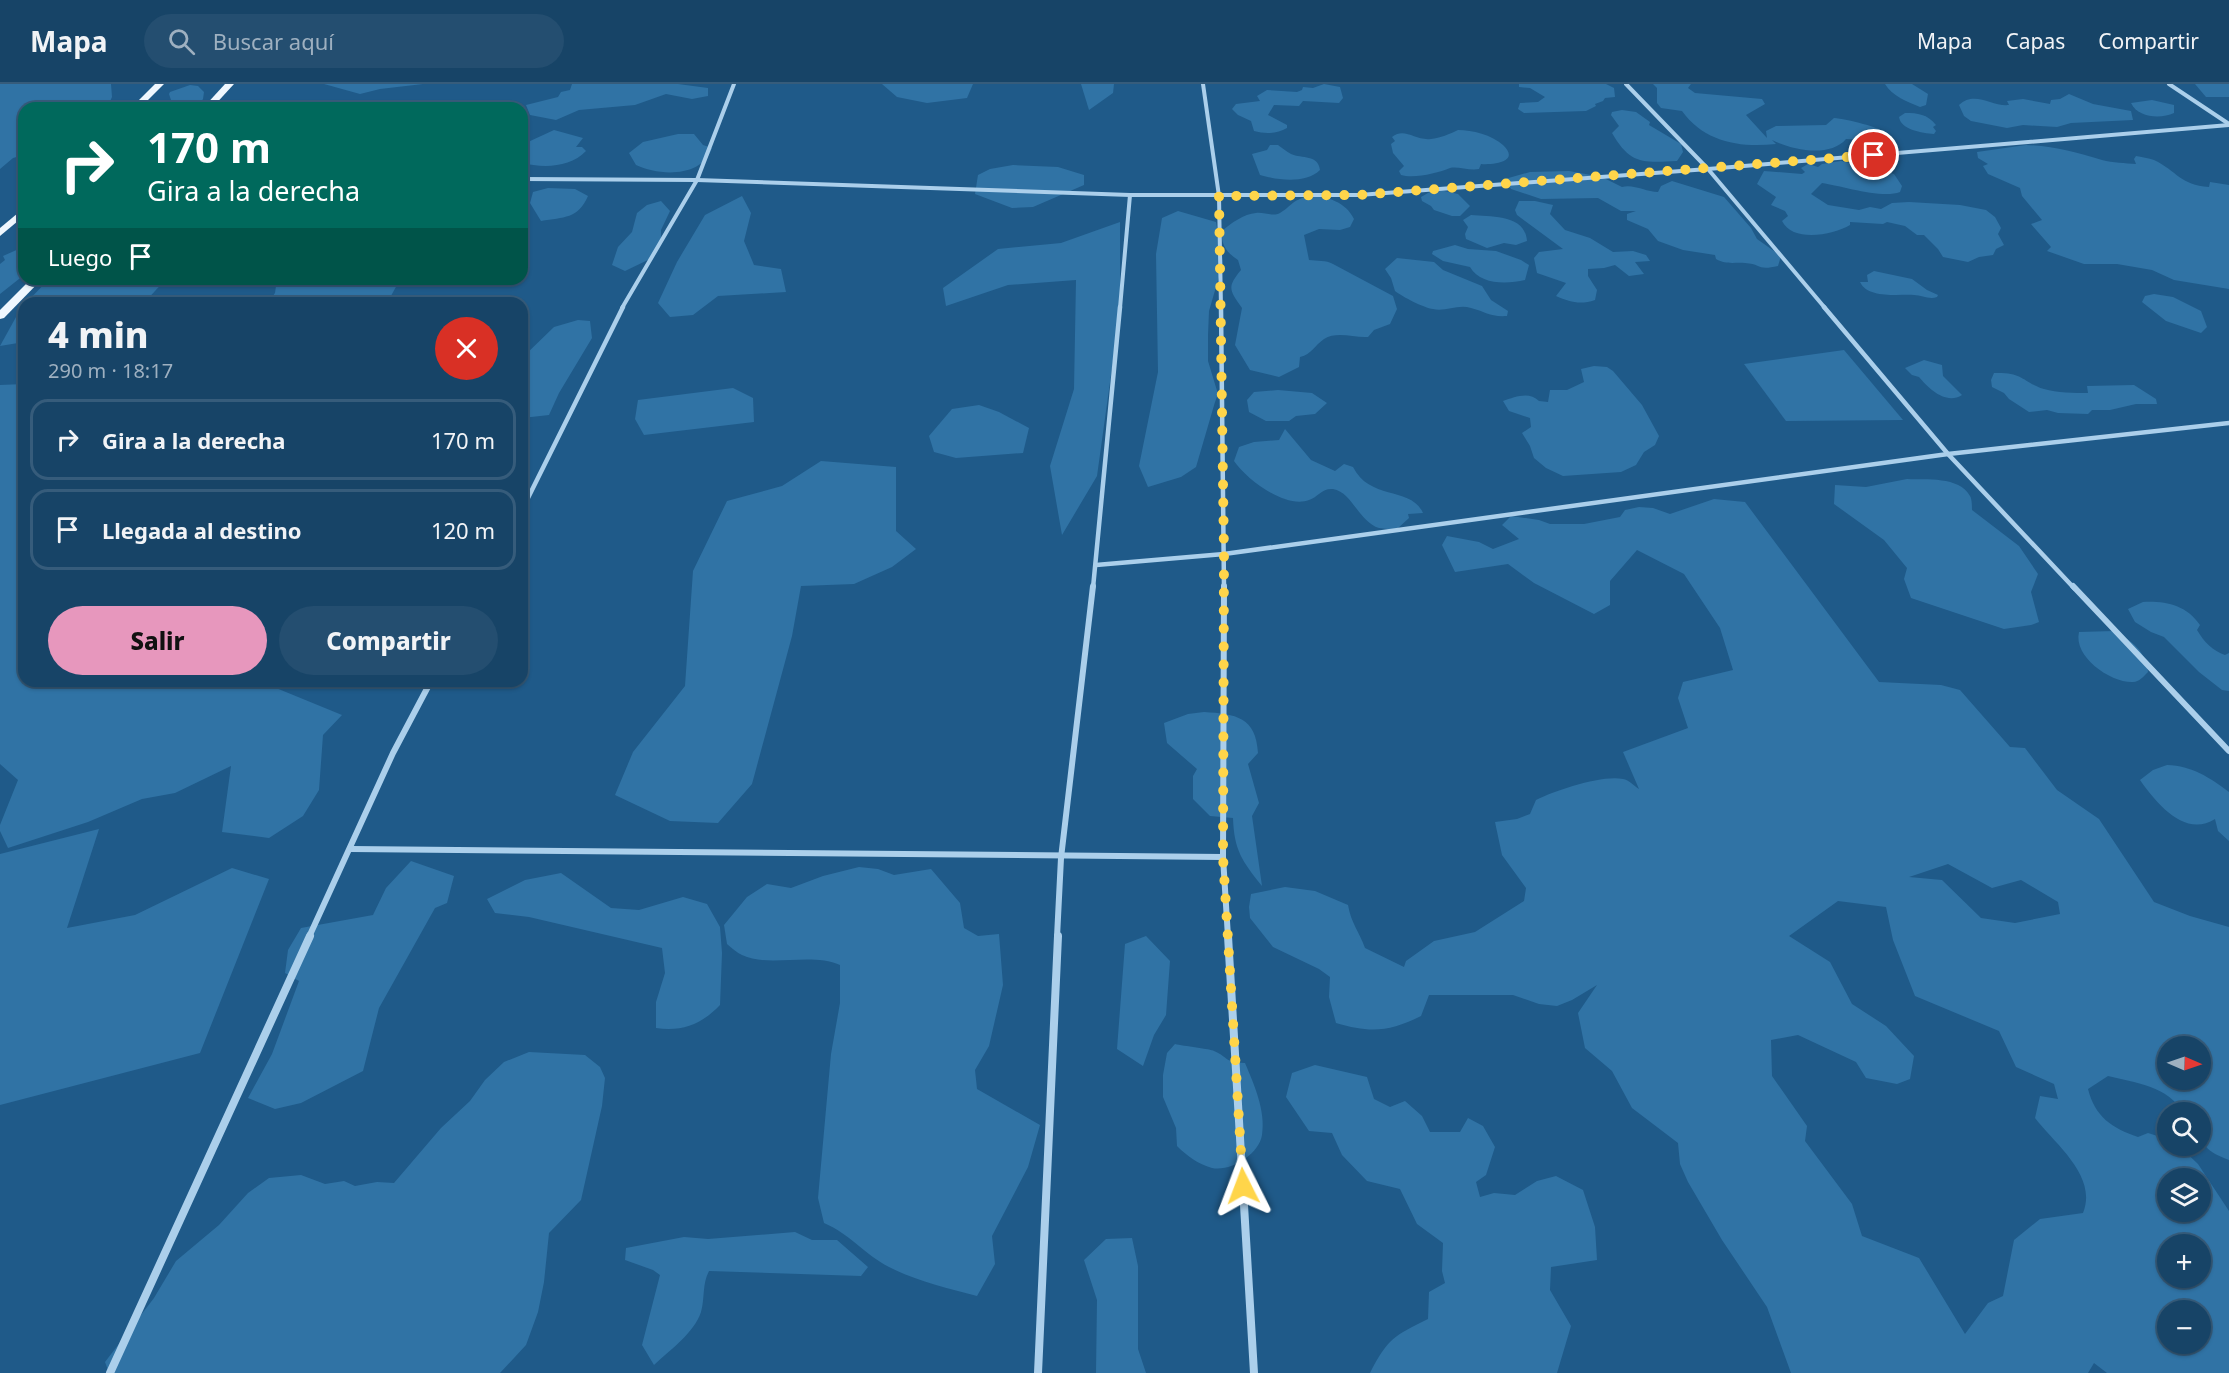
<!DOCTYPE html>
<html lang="es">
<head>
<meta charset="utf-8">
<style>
	body { margin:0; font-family:"Noto Sans",sans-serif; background:#244e70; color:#f1f3f6; height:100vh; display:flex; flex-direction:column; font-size:22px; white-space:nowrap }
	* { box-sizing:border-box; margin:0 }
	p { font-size:20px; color:#9eb0c0 }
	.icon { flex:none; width:33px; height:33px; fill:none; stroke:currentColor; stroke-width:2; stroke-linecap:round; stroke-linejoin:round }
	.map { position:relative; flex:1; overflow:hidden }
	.sheet { position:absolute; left:18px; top:213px; width:510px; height:390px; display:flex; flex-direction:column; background:#174467; border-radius:18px; box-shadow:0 2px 4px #0004,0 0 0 2px #365c7b }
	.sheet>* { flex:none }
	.guide { position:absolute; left:18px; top:18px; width:510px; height:183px; border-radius:18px; box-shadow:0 2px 4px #0004,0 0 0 2px #365c7b; background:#00695c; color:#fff; overflow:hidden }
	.needle { width:39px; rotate:92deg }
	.buttons { position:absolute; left:2157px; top:952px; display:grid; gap:12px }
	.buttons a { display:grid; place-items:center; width:54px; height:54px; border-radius:50%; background:#174467; box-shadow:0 2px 4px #0004,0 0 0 2px #365c7b; font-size:30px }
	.pin { position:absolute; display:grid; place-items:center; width:51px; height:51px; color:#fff; margin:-26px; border:3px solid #fff; border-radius:50%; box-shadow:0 2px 6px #0007 }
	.me { position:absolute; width:66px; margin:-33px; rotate:357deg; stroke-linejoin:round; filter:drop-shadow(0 0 4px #0008) }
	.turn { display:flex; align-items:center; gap:21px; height:126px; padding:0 30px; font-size:27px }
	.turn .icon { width:78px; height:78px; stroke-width:2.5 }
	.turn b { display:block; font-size:42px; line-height:51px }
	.then { display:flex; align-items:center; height:57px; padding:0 30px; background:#0003; gap:12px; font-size:22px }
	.round { display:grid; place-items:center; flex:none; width:63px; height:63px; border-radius:32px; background:#244e70 }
	.headline { display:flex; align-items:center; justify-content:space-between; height:102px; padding:0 30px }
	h1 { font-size:36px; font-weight:800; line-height:45px }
	.cta { display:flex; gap:12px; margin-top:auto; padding:12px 30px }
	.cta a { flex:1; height:69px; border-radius:36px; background:#e797bd; color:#111; font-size:24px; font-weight:800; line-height:69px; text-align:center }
	.cta a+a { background:#244e70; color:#f1f3f6 }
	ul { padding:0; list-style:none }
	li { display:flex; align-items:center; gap:18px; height:81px; margin:0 12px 9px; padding:0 18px; border:3px solid #365c7b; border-radius:18px }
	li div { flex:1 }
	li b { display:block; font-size:22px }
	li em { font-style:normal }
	header { display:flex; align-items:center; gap:36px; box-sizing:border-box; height:84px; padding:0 30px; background:#174467; border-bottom:2px solid #365c7b }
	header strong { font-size:28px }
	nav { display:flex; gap:33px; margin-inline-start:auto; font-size:21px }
	.search { width:420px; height:54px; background:#244e70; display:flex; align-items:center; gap:15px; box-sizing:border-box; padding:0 21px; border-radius:33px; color:#9eb0c0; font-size:22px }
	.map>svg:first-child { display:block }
</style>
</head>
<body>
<header>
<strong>Mapa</strong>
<div class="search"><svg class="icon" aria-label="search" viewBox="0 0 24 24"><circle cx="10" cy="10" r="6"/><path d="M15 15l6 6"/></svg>Buscar aquí</div>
<nav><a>Mapa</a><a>Capas</a><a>Compartir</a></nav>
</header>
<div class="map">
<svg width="2229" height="1289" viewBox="0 0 2229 1289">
	<rect width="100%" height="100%" fill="#1f5a89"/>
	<g fill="#3073a5" fill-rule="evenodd">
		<polygon points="0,0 111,0 112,13 107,24 24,24 24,71 13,74 0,85"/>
		<polygon points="324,0 423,0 380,5 360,10"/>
		<polygon points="572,0 678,0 708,4 708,12 692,15 666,10 635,21 579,26 556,36 530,31 526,21 558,13 561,8 570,6"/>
		<polygon points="882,0 973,0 967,14 927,19 897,13"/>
		<polygon points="1081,0 1114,0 1113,9 1089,26"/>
		<path d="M1324,0L1340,3L1343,14L1339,19L1303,17L1299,22L1274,21L1268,31L1287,41V44C1277,50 1265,50 1254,47L1251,37L1238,31L1232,25L1236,20L1260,17L1257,12L1267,6L1297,8L1302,6L1303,3L1313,4Z"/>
		<polygon points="1519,0 1606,0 1614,4 1615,13 1605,14 1603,17 1595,20 1596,22 1586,27 1524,29 1518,25 1520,19 1538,18 1545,13 1530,4 1519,3"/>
		<path d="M1653,0H1691L1688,4L1695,9L1762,15L1765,20L1746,31L1767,54L1766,47L1776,42L1826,41L1834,34C1847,35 1880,43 1890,51L1883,57L1846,55C1830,74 1792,66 1772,56L1776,60C1740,64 1704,58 1682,27L1661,24L1657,19V4Z"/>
		<path d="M1885,0H1912L1928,10L1926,21L1920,23C1908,18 1892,12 1885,0Z"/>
		<polygon points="2195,0 2229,0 2229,13 2206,13"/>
		<polygon points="190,1 198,2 204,8 203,15 196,24 157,24 171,16 169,10 170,8"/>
		<path d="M2069,10L2093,20L2131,27L2133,36L2071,39L2057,43L2023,41L2007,44L1971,37L1964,32L1959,21C1975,6 1992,23 2009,21L2007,17L2023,15L2050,20L2051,16L2060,15Z"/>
		<path d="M2152,16L2174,21V29C2161,35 2138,34 2131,19Z"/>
		<path d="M1622,26L1636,28L1650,38L1649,41L1681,60L1683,68L1677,77C1642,79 1630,80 1612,49L1619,42L1611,31L1612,28Z"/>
		<path d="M1905,29C1918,29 1927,30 1936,41L1933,43L1936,47L1934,50C1922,49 1901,46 1899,33Z"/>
		<path d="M554,46L583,54L576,63H582L586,67C570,84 543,84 522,79V63L528,58Z"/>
		<path d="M1458,46C1472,46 1492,51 1503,61C1521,78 1493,81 1481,80L1479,85C1470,87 1457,82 1450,84C1438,89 1414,95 1401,91L1399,87L1404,82L1393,69L1391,60L1395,57L1392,53C1405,43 1415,57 1431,55C1440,54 1450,50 1458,46Z"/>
		<path d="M678,50H694L703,61L712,64C702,94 659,92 636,81L629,69L643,58Z"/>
		<path d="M1270,61H1278C1281,63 1287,68 1291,70C1302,75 1318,70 1320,86C1306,100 1277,96 1260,91L1252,70L1267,66Z"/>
		<path d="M2026,61C2055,62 2075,68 2102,76C2113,79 2125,79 2136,80L2134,75L2136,72C2141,73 2149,74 2154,76C2177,87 2180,101 2209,103L2210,98L2229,101V205L2174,196L2152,186L2117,180H2084L2047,167L2051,163L2031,140L2042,136L2022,112L2020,104L1988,90L1983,82L1988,80L1978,74L1977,68Z"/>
		<path d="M1841,77L1879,85L1894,90L1902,102L1900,108C1882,115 1842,102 1822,99L1811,110L1828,121L1859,126L1870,123L1881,125L1892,119L1909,118L1960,121L1986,126L1995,133L2001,144L1998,150L2004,161L1996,165L1993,171L1979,173L1968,178L1943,173L1938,165L1924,151H1917L1905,142L1887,138L1883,140L1850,138V141C1833,151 1793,159 1782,137L1788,132L1785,127L1771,121L1776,113L1757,100L1764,87L1802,90L1805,88L1801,84L1808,80L1818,83L1822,80Z"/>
		<polygon points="1013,81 1058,83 1084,91 1084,101 1033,123 1012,124 975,110 978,91 990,85"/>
		<path d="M1569,87L1602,93L1622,103C1634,100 1646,108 1658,108L1661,102L1672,97L1724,113L1751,144L1757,155L1781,172L1778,182C1757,187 1762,180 1745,179C1734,178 1727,181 1716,175L1715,171L1683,166L1658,157L1648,145L1627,136V130L1636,127H1621L1598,114L1541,115L1511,105L1505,95L1530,88Z"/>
		<path d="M548,104L575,105L588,112C578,135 564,133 541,137L530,119L533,108Z"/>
		<polygon points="1435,105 1458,110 1470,122 1460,132 1452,132 1434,126 1431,122 1422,117 1421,113"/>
		<polygon points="742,112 751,129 744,157 754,181 781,185 786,208 718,212 693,231 670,233 658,219 677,178 705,131"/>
		<path d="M1309,112C1327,112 1346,118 1354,135L1350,143L1340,146L1319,145L1304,151L1309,176C1317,177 1326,176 1333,180C1353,191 1373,201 1393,212L1397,225L1390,240L1374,246L1368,253C1354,254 1337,247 1324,255C1314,262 1312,270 1300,273L1299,283L1279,293L1250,286L1235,261L1242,224C1229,206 1227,203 1241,186L1238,176C1226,168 1221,161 1222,147C1231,139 1244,130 1256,129C1264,128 1273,133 1280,129C1293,121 1290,117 1309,112Z"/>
		<polygon points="661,117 670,127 661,146 661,159 652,174 625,187 612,181 618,163 632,148 637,129 647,121"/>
		<path d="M1519,117H1535L1553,121L1550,130L1565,146L1590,154L1613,168L1633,167L1646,171L1650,177L1635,178L1644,190L1629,192L1615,181L1604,184L1588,185V192L1597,206L1595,216C1580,221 1570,218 1556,212L1566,199L1537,189L1534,174L1539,168L1563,165L1517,131L1515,126Z"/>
		<polygon points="1178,127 1216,138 1223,179 1209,227 1208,251 1208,277 1218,310 1215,318 1196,383 1181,393 1148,403 1139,382 1158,288 1156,170 1162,134"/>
		<path d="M1471,131C1491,133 1525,130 1527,157L1516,161L1504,159L1487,164L1466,155L1465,150L1468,143L1463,136Z"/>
		<polygon points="1120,138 1120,226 1097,392 1062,451 1050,382 1074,305 1076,196 1008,201 946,222 943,204 998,165 1061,159"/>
		<polygon points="24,160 24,191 0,210 0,180 5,176 3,172 21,164"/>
		<path d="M1455,161L1468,165L1496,167L1521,176L1529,181L1525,196C1507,200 1480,201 1470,183L1443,177L1432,170L1433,167Z"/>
		<path d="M1397,174L1434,178L1443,186L1482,202L1491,216L1508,227L1507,232C1489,233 1487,228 1471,224C1458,220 1445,228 1433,225C1424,224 1403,213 1395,207L1391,194L1385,185Z"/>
		<path d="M1874,187L1912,195L1927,206L1938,211L1937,213C1929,216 1922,211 1914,211C1898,210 1868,215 1860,198H1868L1867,191Z"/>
		<polygon points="49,195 166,195 144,219 26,219"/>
		<polygon points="277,195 395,195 397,201 387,219 268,219 275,209"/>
		<polygon points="2154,210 2173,213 2201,227 2207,243 2201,249 2166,237 2142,218 2145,212"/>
		<polygon points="24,221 24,258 0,262 21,224"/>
		<polygon points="578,236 590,237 592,254 559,309 549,331 522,334 522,274 554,243"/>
		<polygon points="1844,266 1903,336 1786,337 1744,280"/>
		<path d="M1924,276L1942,281L1943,292L1962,311C1946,321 1929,305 1919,293L1912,291L1905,284Z"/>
		<path d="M1594,282L1607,283L1613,287L1642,321L1659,352L1655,361L1644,368L1636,381L1621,388L1563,392L1546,384L1534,374L1530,362L1522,349L1531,343L1530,334L1509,327L1503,317C1515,313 1529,307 1539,317L1548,318L1550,306H1567L1584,298L1581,285Z"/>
		<path d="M1994,289C2024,288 2022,298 2044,305C2057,309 2074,309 2088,309L2087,302L2134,301L2156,315L2157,320H2136L2110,326H2092L2088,330L2058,329L2047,326L2029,328L2009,315L2004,309L1992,303L1991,296Z"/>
		<polygon points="24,300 24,597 259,597 342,631 323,651 319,706 303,732 269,754 222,748 231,682 175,709 142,715 88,738 8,764 0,747 0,741 18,696 0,680 0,301"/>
		<polygon points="733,304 753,314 754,338 644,351 635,335 638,316"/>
		<polygon points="1278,306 1312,309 1327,319 1315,330 1296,332 1289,337 1266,337 1249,328 1247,316 1254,308"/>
		<polygon points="979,321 999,328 1029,344 1023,369 956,374 934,368 929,352 952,325"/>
		<path d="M1285,345L1311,376L1335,387L1344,380L1353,383C1370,417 1411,402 1423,429L1408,430L1409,434L1397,445C1391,445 1384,445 1379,444C1359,438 1352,408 1333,405C1322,404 1318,413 1309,416C1286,425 1247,396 1234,377L1239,363L1254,358L1279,356Z"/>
		<polygon points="821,377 896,383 896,447 916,465 892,483 854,500 801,502 792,552 752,700 718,739 670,737 615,711 633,668 685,602 693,487 727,417 782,402"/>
		<path d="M1907,395C1926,396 1959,392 1970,412C1972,415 1972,423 1972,426L2019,462L2038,490L2031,508L2039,538L2031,541L2004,545L1911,514L1904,495L1907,484L1884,456L1834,420L1835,401L1866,403Z"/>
		<path d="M1714,415L1745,418L1879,598L1941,601L1960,606L2010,663L2025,664L2057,706L2099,735L2154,818L2190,832L2229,843V1076C2200,1065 2201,1059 2200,1029H2184C2167,1002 2137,999 2108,992L2088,1005C2095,1033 2112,1044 2138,1053L2148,1049L2167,1055L2168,1062H2179L2198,1080L2229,1127V1289H2107L2094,1279L2088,1289H1791L1767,1223L1722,1156L1688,1098L1680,1080L1678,1059L1632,1024L1612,987L1585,964L1578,929L1597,901L1572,916L1557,922L1539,920L1513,911H1429L1421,932C1389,948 1370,949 1336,939L1329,913L1330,893L1319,885L1273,863L1250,834L1249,823L1251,810L1285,803L1315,807L1348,821C1351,839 1359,847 1365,864L1404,883L1406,877L1434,857L1475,848L1524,817L1526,804L1502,771L1495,738L1517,735L1530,730L1536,716C1557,706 1601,691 1623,695C1629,696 1634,702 1639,705L1623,668L1688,644L1678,614L1683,598L1733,586L1720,544L1684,490L1637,466L1610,497V521L1594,530L1534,499L1508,480L1455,488L1442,461L1447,452L1479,458L1493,465L1519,455L1502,441L1511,432L1539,436L1550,440H1584L1620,433L1625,426L1639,423L1653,424L1670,430ZM1948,780L1992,804L2021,796L2058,818L2060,830L2015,839L1981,834L1942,796L1909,793ZM1838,817L1886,823L1893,856L1915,912L1999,947L2016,983L2054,1000L2058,1015L2040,1012L2035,1034C2055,1060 2098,1092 2083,1129L2040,1135L2014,1156L2003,1212L1988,1219L1965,1250L1919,1174L1862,1152L1852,1120L1805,1057L1807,1042L1772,992L1771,956L1798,951L1856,978L1866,994L1897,1000L1910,995L1914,972L1886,942L1852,920L1830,878L1789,852ZM2168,963H2200V996H2168ZM2168,1095H2200V1128H2168ZM2168,1161H2200V1194H2168ZM2168,1227H2200V1260H2168Z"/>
		<path d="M2143,518C2166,517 2186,521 2200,541L2197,546C2204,558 2213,567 2225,571L2229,569V607L2222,606L2199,588L2164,553L2151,548L2135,538L2128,525Z"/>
		<path d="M2114,547C2132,557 2146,567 2148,588C2144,592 2139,598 2133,598C2111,599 2073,573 2079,548Z"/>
		<path d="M1204,628C1236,630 1256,633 1258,669L1248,680L1259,719L1252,732L1262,802C1242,777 1234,766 1233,734L1210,732L1193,715V692L1197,685L1167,659L1164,639L1188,630Z"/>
		<path d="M2167,681C2192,682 2209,693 2229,708V757L2218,747L2215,735C2185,754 2157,720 2140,696L2153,686Z"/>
		<polygon points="99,745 67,844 135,831 232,784 269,795 200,969 0,1021 0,770"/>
		<polygon points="411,777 454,792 447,819 435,824 379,924 363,987 301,1019 275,1025 248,1014 272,970 299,897 285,889 288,866 301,844 373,831 386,804"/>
		<path d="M859,783L878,785L894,791L931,785L960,819L964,844L978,852L999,850L1003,901L989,962L975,986L977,1005L1040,1041L1028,1083L992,1152L995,1180L977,1212C947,1204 916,1197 889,1183C864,1170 850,1150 824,1139L818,1114L831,970L840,919V881C811,868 768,884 742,871C737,869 732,864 727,860L724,841L747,813L767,800L791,804L823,792Z"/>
		<path d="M561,789L611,824L639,826L683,813L707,820L720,843L722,869L720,921C702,940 682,948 656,944V918L665,889L662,864L529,833L495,829L487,815L525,796Z"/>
		<polygon points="1146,852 1170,877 1166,931 1154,951 1143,982 1117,965 1125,860"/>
		<path d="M1175,960C1183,962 1211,965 1214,967C1230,974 1223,978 1245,979C1254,1000 1266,1027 1262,1051C1259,1070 1231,1088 1212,1084C1198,1080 1187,1072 1177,1062L1176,1044L1163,1013V991L1167,969Z"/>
		<polygon points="529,968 585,971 600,983 605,994 602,1022 581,1116 549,1149 544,1198 538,1228 526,1261 500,1289 109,1289 105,1278 154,1214 176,1177 219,1141 248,1109 269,1094 301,1091 325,1100 344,1097 355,1102 377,1098 394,1099 441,1044 470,1017 485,996 504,978"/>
		<path d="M1315,981L1367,993L1374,1015L1390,1023L1405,1017L1422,1032L1430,1048H1460L1468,1034L1483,1042L1495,1063L1486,1091L1476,1098L1480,1113L1494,1109L1515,1111L1537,1097L1556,1092L1583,1106L1595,1143L1597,1176L1551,1183L1550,1206L1571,1242L1557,1289H1370C1388,1254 1394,1252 1428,1235L1429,1208L1445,1199L1442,1187L1443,1159L1417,1140L1400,1105L1367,1097L1342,1071L1332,1049L1309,1047L1286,1013L1292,989Z"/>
		<path d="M795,1148L812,1156H837L868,1183L861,1192L709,1187C702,1200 705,1214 701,1228C694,1249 670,1266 654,1281L642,1261L660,1191L653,1186L625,1176L626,1164L684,1153L708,1155Z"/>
		<polygon points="1132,1154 1138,1182 1138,1265 1146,1289 1096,1289 1097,1216 1084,1176 1106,1155"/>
	</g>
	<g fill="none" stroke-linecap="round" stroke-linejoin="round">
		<g stroke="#abcfeb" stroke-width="4">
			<polyline points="1203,0 1219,112 1221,224"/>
			<polyline points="1626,0 1708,85 1825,224"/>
			<polyline points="2169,0 2229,40"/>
			<polyline points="522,95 697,96 1130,111 1359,111 1708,85 2229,41"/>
			<polyline points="622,224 697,96 734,0"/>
			<polyline points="1120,224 1130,111"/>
		</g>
		<g stroke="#abcfeb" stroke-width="4.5">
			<polyline points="1221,223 1224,504"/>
			<polyline points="1824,223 1948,370 2074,504"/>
			<polyline points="522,426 623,223"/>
			<polyline points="1096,481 1224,470 1948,370 2229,339"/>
			<polyline points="1093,504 1120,223"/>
		</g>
		<g stroke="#abcfeb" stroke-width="6">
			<polyline points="1224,502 1223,773 1228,853"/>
			<polyline points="2073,502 2229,667"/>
			<polyline points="351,765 1223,773"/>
			<polyline points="309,853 393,669 431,597"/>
			<polyline points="1057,853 1061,774 1093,502"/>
		</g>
		<g stroke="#abcfeb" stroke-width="8">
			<polyline points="1228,852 1254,1289"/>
			<polyline points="110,1289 310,852"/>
			<polyline points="1038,1289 1058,852"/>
		</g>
		<g fill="#eff7fe" fill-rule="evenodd">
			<polygon points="155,0 164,0 140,24 131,24"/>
			<polygon points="225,0 234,0 212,24 203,24"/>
			<polygon points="24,124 24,132 0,152 0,144"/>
			<polygon points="31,195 42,195 4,234 0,235 0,226"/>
		</g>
	</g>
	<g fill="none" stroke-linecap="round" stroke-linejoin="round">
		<polyline stroke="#ffd54a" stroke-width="10" stroke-dasharray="0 18" points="1243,1102 1223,773 1224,470 1219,112 1359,111 1874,71"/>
	</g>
</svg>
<div class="buttons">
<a><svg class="needle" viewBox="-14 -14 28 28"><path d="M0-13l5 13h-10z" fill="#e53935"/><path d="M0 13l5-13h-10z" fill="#9eb0c0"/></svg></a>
<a><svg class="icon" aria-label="search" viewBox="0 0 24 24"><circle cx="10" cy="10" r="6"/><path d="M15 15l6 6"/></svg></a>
<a><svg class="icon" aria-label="layers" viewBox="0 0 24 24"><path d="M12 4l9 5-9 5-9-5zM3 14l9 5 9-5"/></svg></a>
<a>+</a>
<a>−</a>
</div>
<div class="pin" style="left:1874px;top:71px;background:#d93025"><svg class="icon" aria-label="arrive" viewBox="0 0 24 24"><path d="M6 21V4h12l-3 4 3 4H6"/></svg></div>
<svg class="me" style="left:1243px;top:1102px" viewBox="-20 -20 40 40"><path d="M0-17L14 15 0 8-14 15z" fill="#ffd54a" stroke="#fff" stroke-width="4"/></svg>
<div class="guide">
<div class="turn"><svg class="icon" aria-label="right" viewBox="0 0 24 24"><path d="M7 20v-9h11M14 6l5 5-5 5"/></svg><div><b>170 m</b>Gira a la derecha</div></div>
<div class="then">Luego<svg class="icon" aria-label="arrive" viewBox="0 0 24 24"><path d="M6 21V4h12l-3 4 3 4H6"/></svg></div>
</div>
<section class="sheet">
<div class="headline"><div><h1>4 min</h1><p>290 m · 18:17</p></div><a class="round" style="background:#d93025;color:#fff"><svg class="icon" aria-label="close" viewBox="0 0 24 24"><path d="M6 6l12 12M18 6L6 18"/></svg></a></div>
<ul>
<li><svg class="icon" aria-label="right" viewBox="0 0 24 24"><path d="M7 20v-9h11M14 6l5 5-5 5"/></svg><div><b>Gira a la derecha</b></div><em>170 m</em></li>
<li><svg class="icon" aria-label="arrive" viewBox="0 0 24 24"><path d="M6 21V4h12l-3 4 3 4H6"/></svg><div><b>Llegada al destino</b></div><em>120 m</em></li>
</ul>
<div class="cta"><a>Salir</a><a>Compartir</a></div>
</section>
</div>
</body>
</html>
